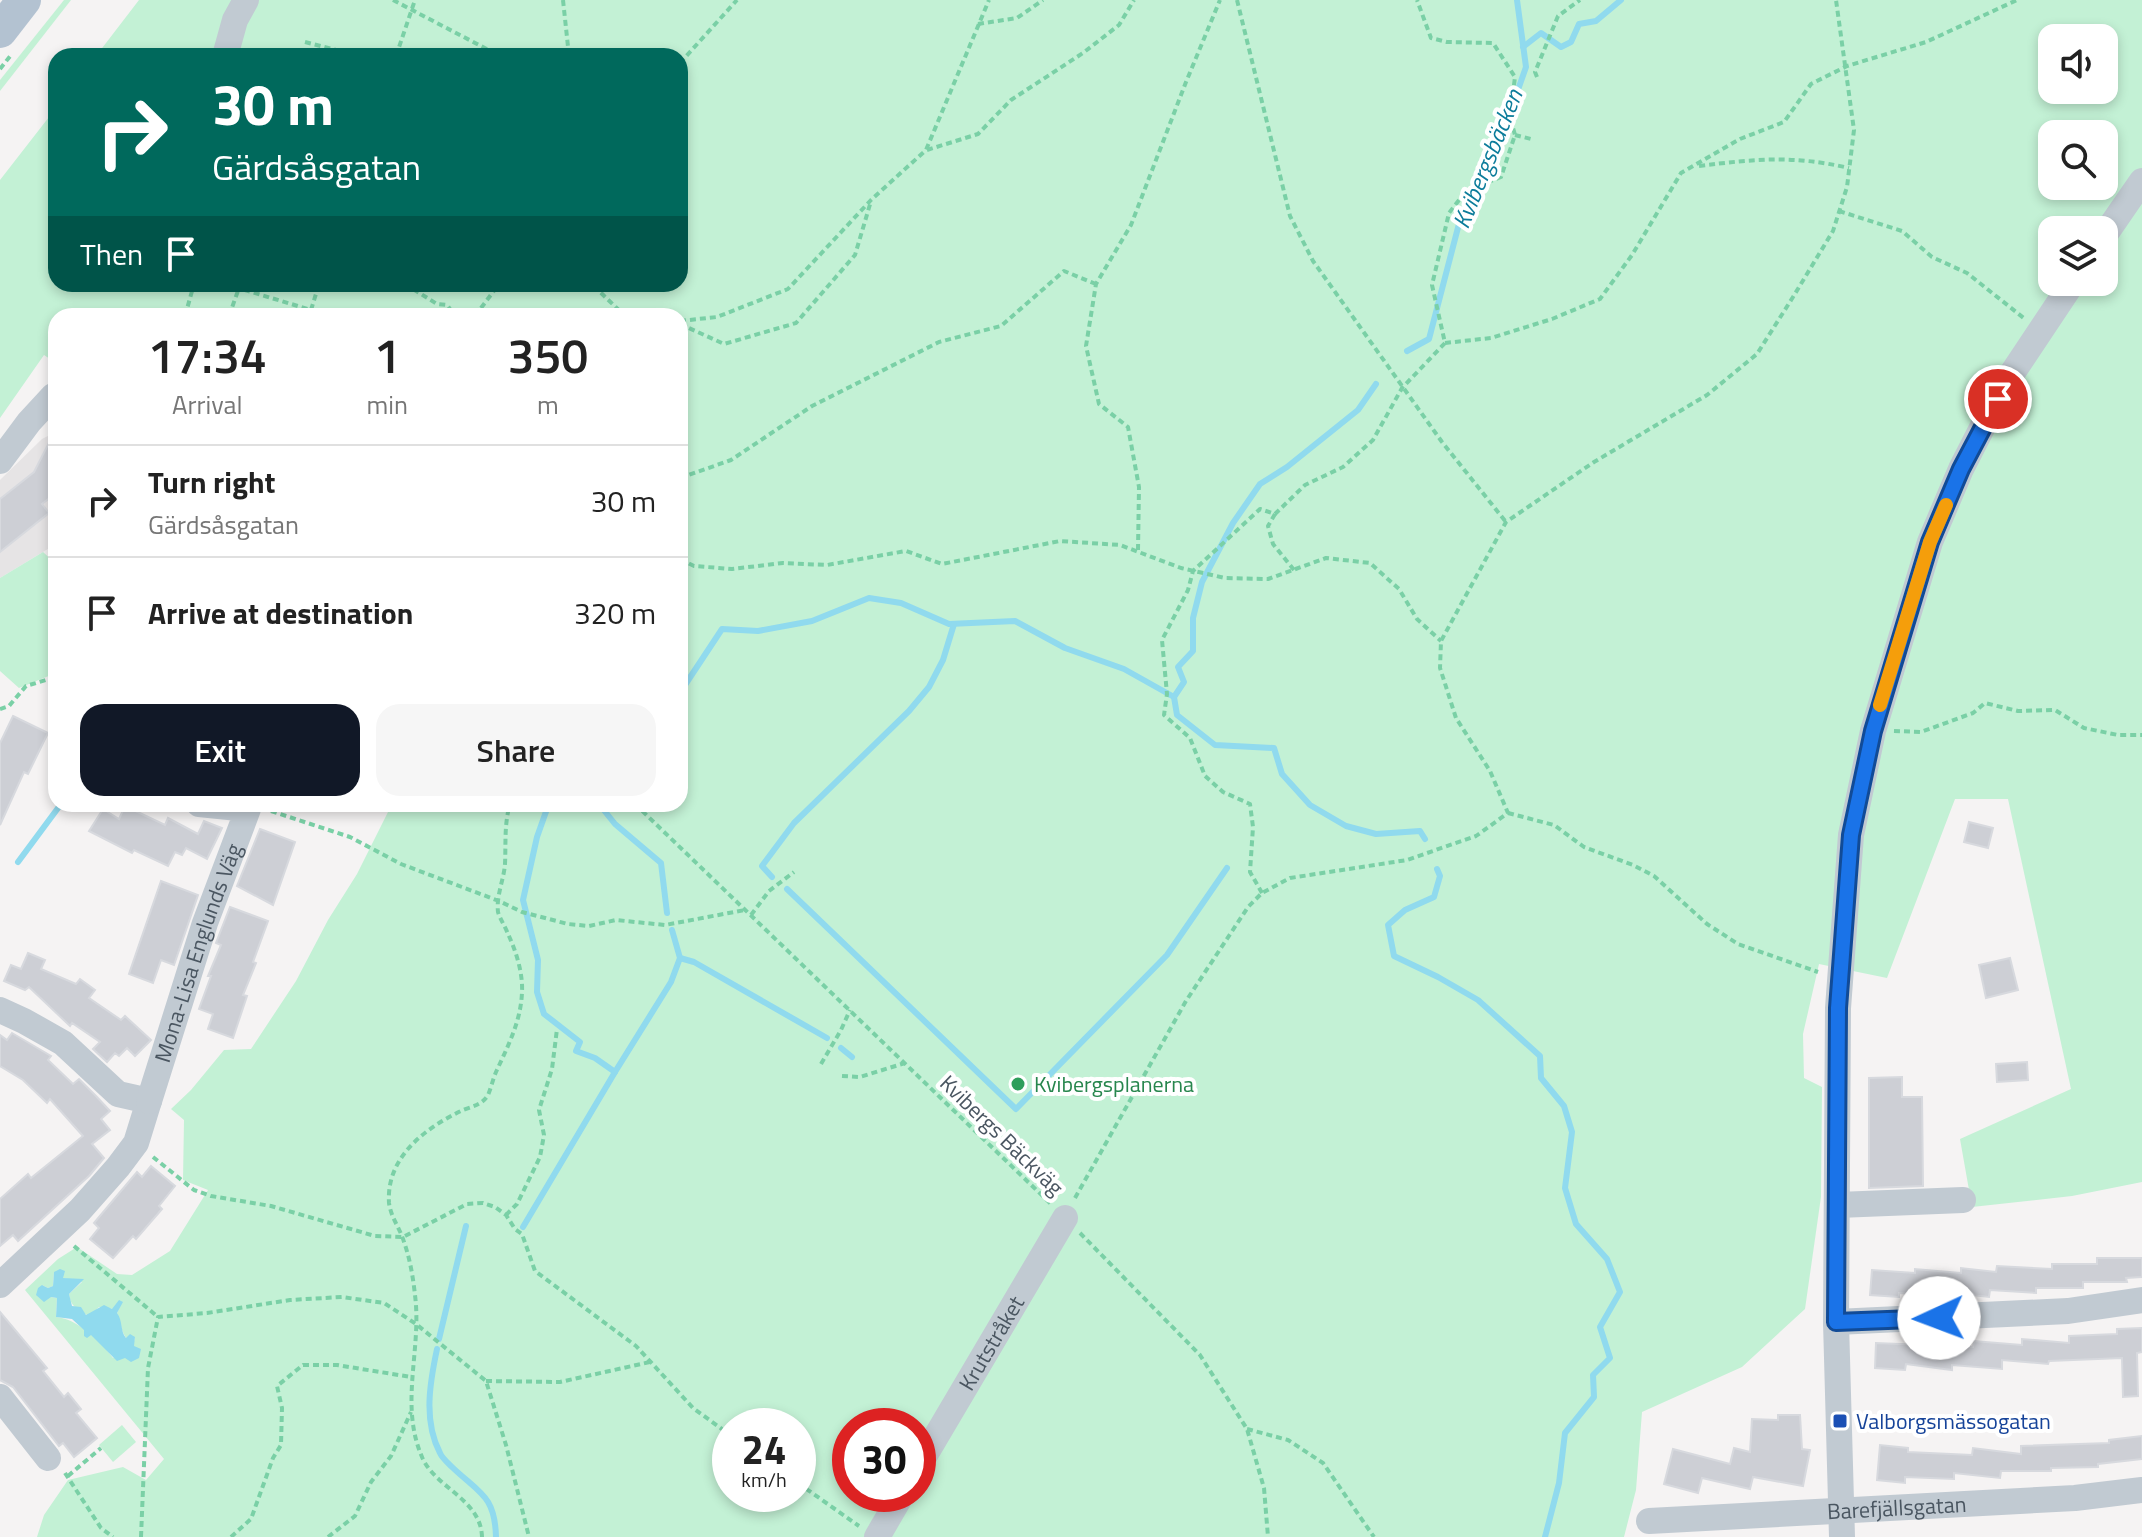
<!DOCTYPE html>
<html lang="en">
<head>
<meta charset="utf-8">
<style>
	body { margin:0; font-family:"Titillium Web",sans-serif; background:#f6f6f6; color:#222; height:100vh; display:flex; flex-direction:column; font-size:30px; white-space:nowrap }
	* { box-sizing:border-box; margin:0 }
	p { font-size:26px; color:#767676 }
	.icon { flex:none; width:44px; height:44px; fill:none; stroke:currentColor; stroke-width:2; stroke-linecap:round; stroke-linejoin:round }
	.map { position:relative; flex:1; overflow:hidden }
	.sheet { position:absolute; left:48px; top:308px; width:640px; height:504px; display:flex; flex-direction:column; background:#fff; border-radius:24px; box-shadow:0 4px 12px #0003 }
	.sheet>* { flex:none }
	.banner { position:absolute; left:48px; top:48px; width:640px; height:244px; border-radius:24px; box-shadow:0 4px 12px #0003; background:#00695c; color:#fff; overflow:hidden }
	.fabs { position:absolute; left:2038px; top:24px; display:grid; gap:16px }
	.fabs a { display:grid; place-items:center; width:80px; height:80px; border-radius:16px; background:#fff; box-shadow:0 4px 12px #0003; font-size:40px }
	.speed { position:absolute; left:712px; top:1408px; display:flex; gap:16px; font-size:40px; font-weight:700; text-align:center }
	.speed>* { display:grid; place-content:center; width:104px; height:104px; border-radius:50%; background:#fff; box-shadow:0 4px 12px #0003; line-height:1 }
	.speed small { font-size:20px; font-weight:400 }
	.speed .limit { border:12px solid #d22; background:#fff; color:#111 }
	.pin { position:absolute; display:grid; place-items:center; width:68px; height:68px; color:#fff; margin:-34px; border:4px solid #fff; border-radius:50%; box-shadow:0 2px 8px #0007 }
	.me { position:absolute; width:88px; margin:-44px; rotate:268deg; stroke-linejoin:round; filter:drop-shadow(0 0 6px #0008) }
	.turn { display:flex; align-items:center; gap:28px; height:168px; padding:0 32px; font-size:36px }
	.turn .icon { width:104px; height:104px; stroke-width:2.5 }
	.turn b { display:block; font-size:56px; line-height:68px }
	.then { display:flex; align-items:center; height:76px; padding:0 32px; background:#0003; gap:16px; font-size:30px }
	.eta { display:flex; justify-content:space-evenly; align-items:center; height:136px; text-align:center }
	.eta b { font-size:48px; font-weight:600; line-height:56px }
	.primary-button { display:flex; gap:16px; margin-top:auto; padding:16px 32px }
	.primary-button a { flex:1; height:92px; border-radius:24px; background:#111827; color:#fff; font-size:32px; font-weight:600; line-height:92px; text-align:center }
	.primary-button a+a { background:#f6f6f6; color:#222 }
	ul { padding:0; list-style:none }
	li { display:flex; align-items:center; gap:24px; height:112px; padding:0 32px; border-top:2px solid #e0e0e0 }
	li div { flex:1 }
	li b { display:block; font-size:30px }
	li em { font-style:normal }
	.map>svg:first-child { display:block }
</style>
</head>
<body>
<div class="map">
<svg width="2142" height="1537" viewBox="0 0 2142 1537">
	<rect width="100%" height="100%" fill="#f5f3f3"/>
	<polygon fill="#e6e4e5" points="56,432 56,544 0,578 0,480 42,439"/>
	<g fill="#c3f1d5" fill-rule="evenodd">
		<polygon points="64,0 71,0 0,91 0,80"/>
		<path d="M139,0H2142V1182L2072,1196L1972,1207L1960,1139L2071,1089L2008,799H1955L1887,978L1819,964L1803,1034L1804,1078L1822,1087L1821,1197L1805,1309L1742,1367L1642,1412L1636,1490L1624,1537H37L44,1515L68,1480L123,1467L146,1480L164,1459L25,1290L58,1259L77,1247L117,1274L132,1275L170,1251L208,1190L183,1180L184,1120L171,1109L191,1090L224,1050L251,1049L296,981L328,920L357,874L392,804H680V316H56V363L44,355L0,418V180L56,108V284H680V56H96ZM2052,38H2104V90H2052ZM2052,134H2104V186H2052ZM2052,230H2104V282H2052ZM54,1272L63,1278L82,1282L69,1294C70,1306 77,1309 87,1315L92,1314L99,1307L113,1309L122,1302L117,1313C119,1321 122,1332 126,1338L135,1337L133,1346L113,1358C102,1342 76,1318 56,1317L57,1298L51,1297L42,1285L48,1288L53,1286ZM730,1426H798V1494H730ZM850,1426H918V1494H850Z"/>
		<polygon points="43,552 56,564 56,614 52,618 56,634 56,673 19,688 0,671 0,578"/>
		<polygon points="122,1425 136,1442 113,1462 99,1445"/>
	</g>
	<path fill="#90daee" d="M60,1269L65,1271L63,1278L84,1279L69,1294L72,1306L81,1307L86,1315L104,1305L112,1309L119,1300L123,1302L117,1313C123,1321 120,1331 126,1338L130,1334L135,1337L134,1346L141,1349L139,1358L131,1362L125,1358L117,1361L91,1335L87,1338L84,1336V1330L72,1319L56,1317L57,1298L51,1297L44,1302L36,1295L38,1288L42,1285L48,1288L53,1286L54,1272Z"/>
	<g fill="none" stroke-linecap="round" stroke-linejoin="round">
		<g stroke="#90daee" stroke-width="6">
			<polyline points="1523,47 1541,33 1561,47 1571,42 1579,24 1596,21 1621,0"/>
			<polyline points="1407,351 1429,339 1461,216 1500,141 1526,67 1517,0"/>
			<polyline points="1376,384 1358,410 1287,467 1260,484 1233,523 1202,582 1193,618 1193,651 1178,667 1184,682 1174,697 1177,715 1215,745 1274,748 1282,774 1310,805 1346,826 1376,834 1420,831 1425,839"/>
			<polyline points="680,700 685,685 722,629 758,631 812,621 869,598 901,603 949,624 1015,621 1065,648 1124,669 1174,697"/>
			<polyline points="599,804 615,824 661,863 667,913"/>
			<polyline points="18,862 61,804"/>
			<polyline points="1437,869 1440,876 1434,897 1405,910 1388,925 1394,956 1438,977 1478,1000 1540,1056 1541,1078 1564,1106 1572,1132 1565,1188 1576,1224 1607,1259 1620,1292 1600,1327 1610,1358 1593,1375 1594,1397 1565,1433 1559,1483 1545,1537"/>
			<polyline points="772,877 762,866 794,823 909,711 929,687 943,660 954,624"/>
			<polyline points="787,889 1016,1109 1167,955 1227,868"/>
			<polyline points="680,958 694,962 827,1038"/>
			<polyline points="841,1048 852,1057"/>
			<polyline points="615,1072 671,982 680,958 672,930"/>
			<polyline points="523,1227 615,1072 595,1058 576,1051 580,1042 544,1014 537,992 538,960 523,900 537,837 548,806 556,804"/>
			<polyline points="439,1339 466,1226"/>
			<path d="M437,1349C430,1382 423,1421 440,1453C442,1458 448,1463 452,1467C479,1493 495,1495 496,1537"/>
		</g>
	</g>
	<g fill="#cdcfd5" stroke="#d7d9de" stroke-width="2">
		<polygon points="56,429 56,493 42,504 49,513 0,552 0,499 34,472"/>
		<polygon points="13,716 48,733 28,774 24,772 0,825 0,743"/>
		<polygon points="125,806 165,825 168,818 198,834 204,821 222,828 207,859 186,848 182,855 175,852 168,866 134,850 132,853 89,831 103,809 119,819"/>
		<polygon points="1969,822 1993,828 1988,848 1964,842"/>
		<polygon points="260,829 295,842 273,905 237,886"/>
		<polygon points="161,881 198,895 174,965 161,960 153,983 129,974"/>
		<polygon points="230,907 268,921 253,962 256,963 243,995 247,996 233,1038 208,1029 213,1014 199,1009 211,976 208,976 221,945 216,943"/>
		<polygon points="28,953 45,960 41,969 76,984 80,979 95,990 89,998 121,1020 125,1016 151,1040 135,1056 127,1048 119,1056 115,1053 107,1062 93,1049 100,1042 72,1023 70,1026 29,987 25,990 4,981 11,965 21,969"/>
		<polygon points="2010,958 2018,990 1986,998 1979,965"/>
		<polygon points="12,1033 51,1056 48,1060 73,1084 79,1079 96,1096 110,1111 101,1119 110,1130 92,1144 104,1158 89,1176 18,1241 13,1235 0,1246 0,1199 28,1174 31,1178 83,1136 50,1099 47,1103 23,1080 0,1066 0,1035 7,1040"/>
		<polygon points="2027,1062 2028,1080 1997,1082 1996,1064"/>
		<polygon points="1902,1077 1902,1097 1922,1097 1923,1186 1869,1188 1869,1078"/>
		<polygon points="151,1166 175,1186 159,1206 162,1209 136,1239 133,1236 113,1258 90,1239 99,1228 94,1223 137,1172 142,1177"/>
		<polygon points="2097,1258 2142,1258 2142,1277 2126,1278 2127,1282 2083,1282 2083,1288 2036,1288 2036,1293 1990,1290 1989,1297 1944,1292 1944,1296 1899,1293 1899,1297 1870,1295 1872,1270 1915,1273 1915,1269 1961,1273 1961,1268 1996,1272 1997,1266 2052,1269 2052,1264 2097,1264"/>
		<polygon points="0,1312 47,1368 43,1371 64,1397 68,1393 81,1409 76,1413 97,1438 74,1457 63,1443 59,1446 13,1387 0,1380"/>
		<polygon points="2142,1328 2142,1352 2137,1353 2138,1396 2123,1397 2122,1358 2049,1361 2048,1364 2002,1360 2002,1369 1952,1365 1952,1370 1906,1364 1905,1370 1875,1368 1876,1343 1925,1345 1925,1342 1973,1347 1974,1341 2022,1345 2022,1339 2069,1343 2069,1336 2117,1334 2117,1329"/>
		<polygon points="1778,1415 1800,1415 1802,1449 1810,1450 1803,1486 1753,1477 1750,1489 1702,1478 1698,1493 1664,1484 1673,1449 1730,1464 1734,1448 1750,1452 1752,1419 1778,1420"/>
		<polygon points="2142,1436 2142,1459 2098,1464 2098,1467 2051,1468 2051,1471 2001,1471 2000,1478 1954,1473 1954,1479 1905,1477 1905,1483 1877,1480 1880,1445 1908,1448 1908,1452 1972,1455 1973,1448 2021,1454 2021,1446 2109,1443 2109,1440"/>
	</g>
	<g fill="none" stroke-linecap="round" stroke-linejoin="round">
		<g stroke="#7ad0a6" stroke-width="4" stroke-dasharray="6 4" stroke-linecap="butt">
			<polyline points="393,0 500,56"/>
			<polyline points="563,0 569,56"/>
			<polyline points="1237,0 1290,216 1313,261 1442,442 1506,522"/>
			<polyline points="978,24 1017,18 1043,0"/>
			<polyline points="305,42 360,56"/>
			<polyline points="396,56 415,0"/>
			<polyline points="680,63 737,0"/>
			<polyline points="0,69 11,55"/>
			<polyline points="1537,77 1535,72 1558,16 1580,0"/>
			<polyline points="1515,135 1531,139"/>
			<polyline points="927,150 978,134 1011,100 1083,53 1119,25 1134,0"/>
			<path d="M1699,166C1756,159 1792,155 1849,168"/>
			<polyline points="1839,211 1902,231 1932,257 1967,273 2025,319"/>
			<polyline points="225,284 311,310 319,284"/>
			<polyline points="405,284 437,304 447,305 455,316"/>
			<polyline points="598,284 598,290 625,316"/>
			<polyline points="100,312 111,316"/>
			<polyline points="185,316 194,284"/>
			<polyline points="229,316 239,288"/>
			<polyline points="475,316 499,284"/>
			<polyline points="680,321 717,317 788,289 871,200 926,150 989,0"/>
			<polyline points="680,324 724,344 796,323 855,255 871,201"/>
			<polyline points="1445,343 1491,338 1552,319 1600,299 1632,255 1681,173 1740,139 1784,122 1811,84 1847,66 1926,42 2017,0"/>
			<polyline points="680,478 731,460 812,406 939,342 1001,326 1064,271 1096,284"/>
			<polyline points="1275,514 1268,526 1273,544 1294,570"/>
			<polyline points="1138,550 1139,487 1128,427 1099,404 1086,346 1096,284 1131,225 1186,82 1220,0"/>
			<polyline points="680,559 694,566 732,569 783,563 827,565 906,551 942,564 1060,541 1120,545 1181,568 1225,578 1268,579 1326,558 1370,563 1399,589 1417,619 1441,641"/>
			<polyline points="0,709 9,706 26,686 56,677"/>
			<polyline points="1894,731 1921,732 1973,713 1985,703 2018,711 2055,710 2084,728 2118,735 2142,735"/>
			<polyline points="635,804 1051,1204"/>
			<polyline points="271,811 350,837 401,864 499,901 522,912 568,924 589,926 616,920 665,925 745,910"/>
			<polyline points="1508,813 1554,825 1584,847 1633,865 1654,876 1707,924 1738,944 1818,972"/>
			<polyline points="1262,893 1250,872 1253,827 1250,804 1223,792 1205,776 1190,738 1164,715 1167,694 1162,640 1188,590 1193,571 1260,509 1275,514 1305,485 1343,467 1373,440 1402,388 1445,343 1432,285 1449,213 1466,191 1501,177 1515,135 1510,117 1515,77 1493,43 1447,42 1431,38 1417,0"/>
			<polyline points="751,915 769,891 794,872"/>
			<polyline points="821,1064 841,1030 850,1010"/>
			<polyline points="842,1076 860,1077 905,1063"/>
			<polyline points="153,1157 194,1190 211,1196 271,1206 375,1236 403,1237 467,1204 483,1203 495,1207 506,1215 515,1229 522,1234 535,1271 636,1346 693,1408 730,1435"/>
			<polyline points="1075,1198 1186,1001 1248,907 1262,893 1290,878 1407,860 1476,836 1508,813 1490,771 1456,718 1440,668 1441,641 1506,522 1594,462 1707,395 1757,354 1793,297 1833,231 1847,187 1854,130 1836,0"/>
			<polyline points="506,1215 517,1204 540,1157 544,1135 539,1110 552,1069 557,1029"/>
			<polyline points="1080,1233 1200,1355 1247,1429 1264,1488 1268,1537"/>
			<polyline points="74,1246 158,1317"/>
			<polyline points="486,1381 560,1382 650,1362"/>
			<polyline points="1247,1429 1288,1440 1323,1463 1374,1537"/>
			<polyline points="65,1473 101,1528 113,1537"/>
			<polyline points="68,1476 101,1448"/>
			<polyline points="798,1483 859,1526"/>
			<polyline points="141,1537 148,1368 158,1317 207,1313 290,1300 342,1297 384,1303 416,1324 486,1381 506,1445 529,1537"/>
			<polyline points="231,1537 251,1519 273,1458 281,1445 282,1408 277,1386 303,1365 337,1365 411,1377"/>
			<polyline points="328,1537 355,1516 371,1482 391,1456 411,1412"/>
			<path d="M482,1537C481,1499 435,1488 422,1457C399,1404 422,1350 415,1295C413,1277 410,1259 404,1242C400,1228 391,1218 389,1203C386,1157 425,1128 463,1110C473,1106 482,1105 488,1095C491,1088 493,1079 496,1072C508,1046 521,1021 522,992C523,973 516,951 508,934C505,926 500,919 498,912C496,896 504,879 505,864C506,843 504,825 510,804"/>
		</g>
		<g stroke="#c1cad2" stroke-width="26">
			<polyline points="225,56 235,20 246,0"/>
			<polyline points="2104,236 2142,181"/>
			<polyline points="0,461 29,422 53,396"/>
			<polyline points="0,1010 24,1021 63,1043 118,1094 149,1101 136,1143 118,1167 80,1210 0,1285"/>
			<path id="s1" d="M149,1101L205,923L248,809L199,804"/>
			<polyline points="1838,1205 1963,1200"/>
			<polyline points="1836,1322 2068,1311 2142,1300"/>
			<polyline points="0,1397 48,1458"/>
			<path id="s2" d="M918,1467L1065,1218"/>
			<path id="s3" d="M1649,1521L2075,1498L2142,1490"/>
			<polyline points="877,1537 902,1494"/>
			<polyline points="1842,1537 1836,1322 1838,1008 1851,835 1873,731 1930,542 1961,469 1983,426 2013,372 2073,282"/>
		</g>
		<polyline stroke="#b3c2d1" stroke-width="34" points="0,31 24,0"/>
	</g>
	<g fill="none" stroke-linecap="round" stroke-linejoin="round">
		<defs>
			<polyline id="route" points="1939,1318 1836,1322 1838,1008 1851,835 1873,731 1930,542 1961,469 1998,399"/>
		</defs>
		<use href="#route" stroke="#114b97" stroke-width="20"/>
		<use href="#route" stroke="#1a73e8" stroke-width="14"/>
		<polyline stroke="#f59e0b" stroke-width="14" points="1880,705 1930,542 1946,505"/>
	</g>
	<circle fill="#2e9e5b" stroke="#fff" stroke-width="3" cx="1018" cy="1084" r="8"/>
	<rect fill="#1a4fb4" stroke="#fff" stroke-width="3" x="1832" y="1413" width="16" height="16" rx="4"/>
	<g text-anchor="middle" stroke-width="8" stroke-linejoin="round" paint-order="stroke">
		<g font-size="22" fill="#4a5661" stroke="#fff">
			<text dy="8" stroke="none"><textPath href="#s1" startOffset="156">Mona-Lisa Englunds Väg</textPath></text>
			<text transform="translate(1002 1135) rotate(44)" y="8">Kvibergs Bäckväg</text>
			<text dy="8" stroke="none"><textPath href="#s2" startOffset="144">Krutstråket</textPath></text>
			<text dy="8" stroke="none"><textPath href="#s3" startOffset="248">Barefjällsgatan</textPath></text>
		</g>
		<g font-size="22" fill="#27864d" stroke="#fff" text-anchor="start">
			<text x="1034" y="1092">Kvibergsplanerna</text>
		</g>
		<g font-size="22" fill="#164399" stroke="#fff" text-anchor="start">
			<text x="1856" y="1429">Valborgsmässogatan</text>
		</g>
		<g font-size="24" font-style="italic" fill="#0c7c9b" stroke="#fff">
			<text transform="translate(1488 159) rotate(-68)" y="8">Kvibergsbäcken</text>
		</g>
	</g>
</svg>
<div class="fabs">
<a><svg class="icon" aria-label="sound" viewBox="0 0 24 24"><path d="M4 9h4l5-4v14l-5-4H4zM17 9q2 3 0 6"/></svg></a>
<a><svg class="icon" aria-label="search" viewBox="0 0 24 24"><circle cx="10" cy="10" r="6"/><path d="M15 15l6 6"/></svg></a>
<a><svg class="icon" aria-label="layers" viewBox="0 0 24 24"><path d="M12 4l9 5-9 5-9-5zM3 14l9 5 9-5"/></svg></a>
</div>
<div class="speed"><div>24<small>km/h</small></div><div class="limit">30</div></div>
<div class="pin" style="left:1998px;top:399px;background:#d93025"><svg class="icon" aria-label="arrive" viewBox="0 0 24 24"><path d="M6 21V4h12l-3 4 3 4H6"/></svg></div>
<svg class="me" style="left:1939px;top:1318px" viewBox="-20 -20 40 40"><circle r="19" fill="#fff"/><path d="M0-13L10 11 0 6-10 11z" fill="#1a73e8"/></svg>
<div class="banner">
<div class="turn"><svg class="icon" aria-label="right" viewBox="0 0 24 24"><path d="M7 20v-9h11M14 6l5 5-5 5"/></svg><div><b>30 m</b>Gärdsåsgatan</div></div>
<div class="then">Then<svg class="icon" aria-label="arrive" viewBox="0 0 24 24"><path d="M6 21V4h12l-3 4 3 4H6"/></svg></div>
</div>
<section class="sheet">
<div class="eta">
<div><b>17:34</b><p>Arrival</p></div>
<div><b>1</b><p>min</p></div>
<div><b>350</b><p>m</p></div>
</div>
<ul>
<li><svg class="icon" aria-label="right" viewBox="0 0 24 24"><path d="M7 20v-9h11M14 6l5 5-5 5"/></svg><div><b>Turn right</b><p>Gärdsåsgatan</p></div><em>30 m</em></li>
<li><svg class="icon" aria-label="arrive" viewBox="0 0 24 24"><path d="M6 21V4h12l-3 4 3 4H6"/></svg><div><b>Arrive at destination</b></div><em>320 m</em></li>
</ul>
<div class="primary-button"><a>Exit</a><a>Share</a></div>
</section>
</div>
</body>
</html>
